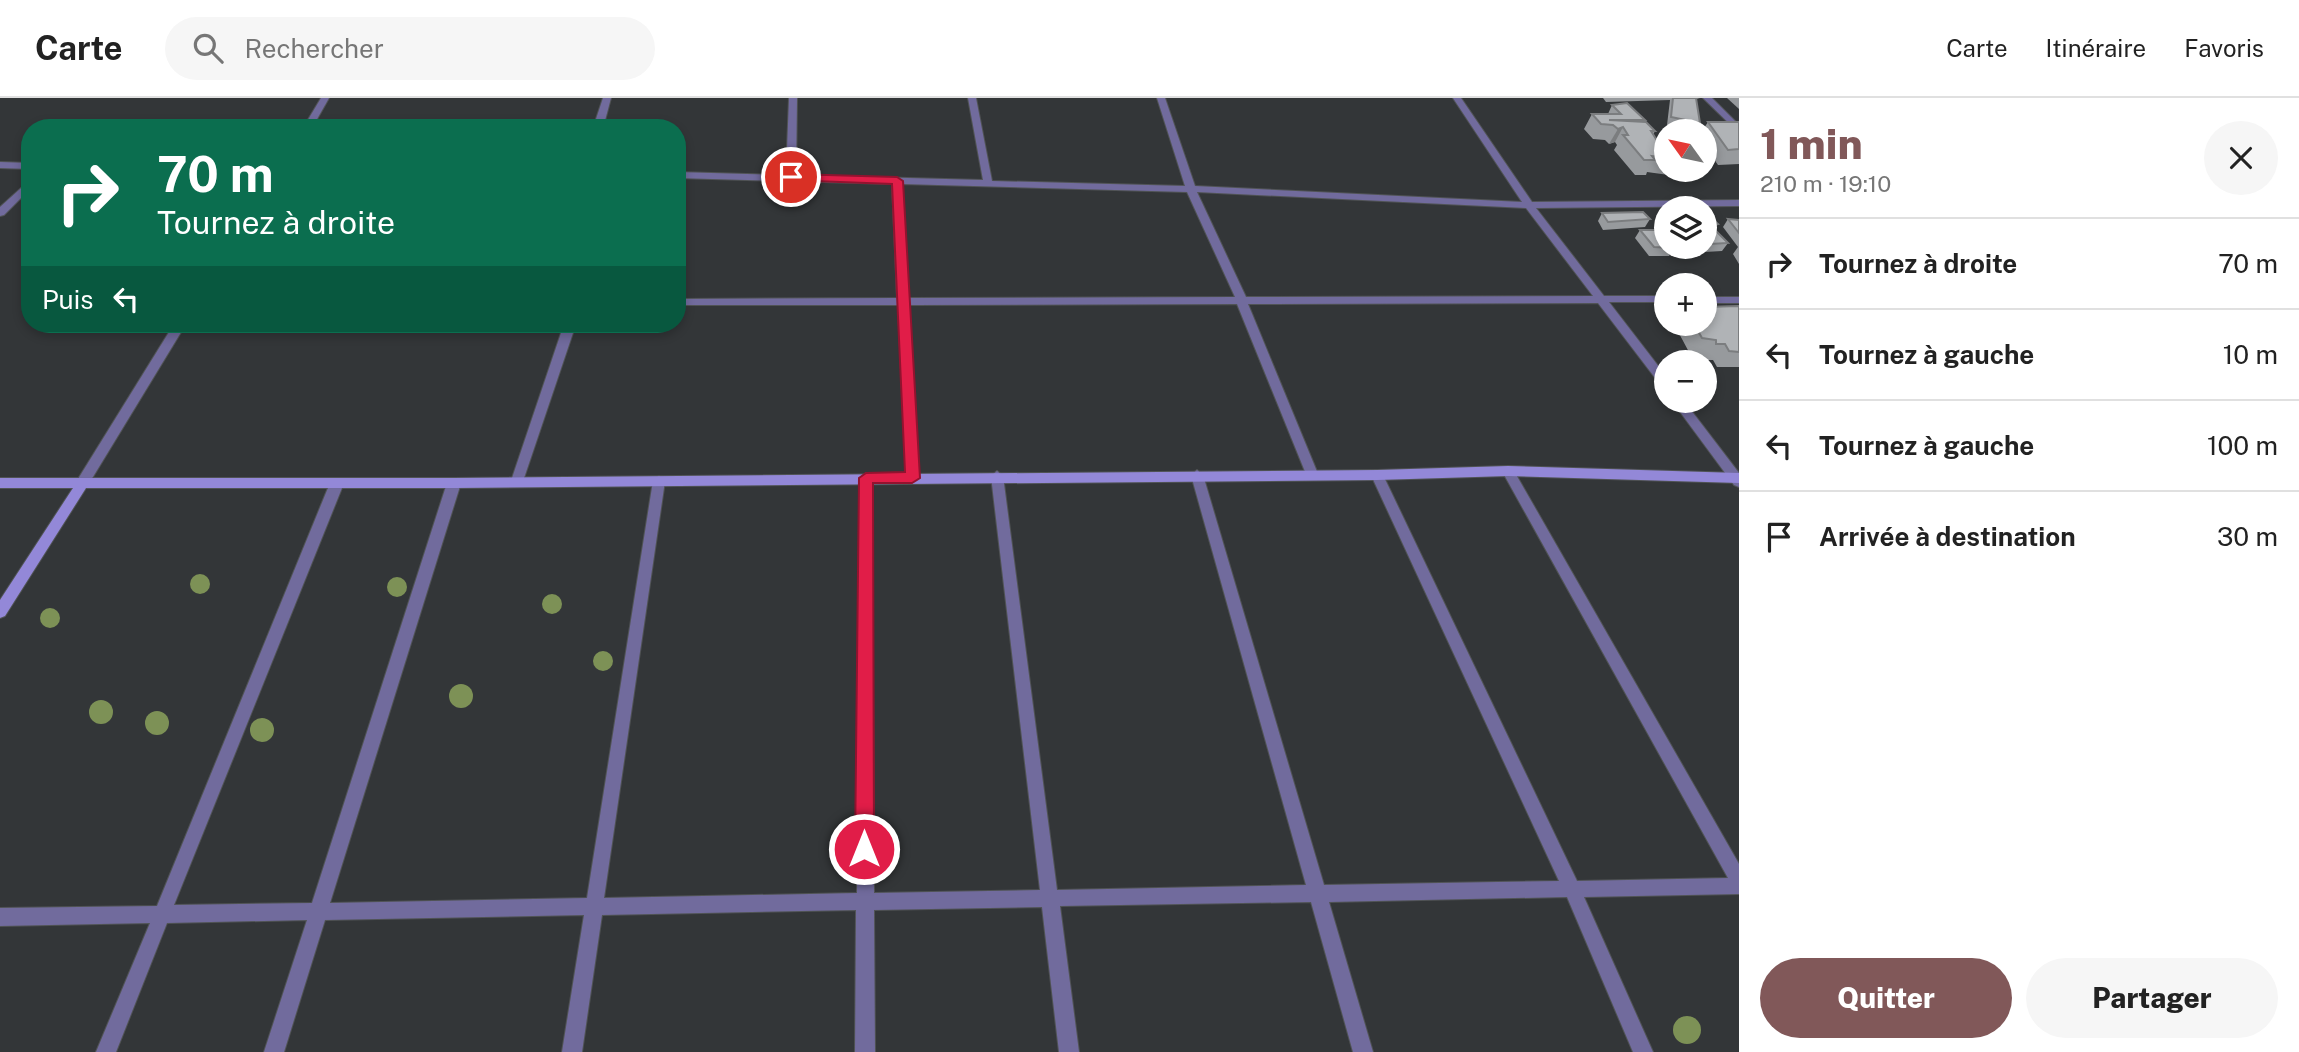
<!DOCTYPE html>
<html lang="fr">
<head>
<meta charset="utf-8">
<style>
	body { margin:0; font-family:"Public Sans",sans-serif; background:#f6f6f6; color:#222; height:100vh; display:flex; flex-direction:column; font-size:26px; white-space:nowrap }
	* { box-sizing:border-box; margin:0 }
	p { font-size:23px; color:#767676 }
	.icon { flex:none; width:38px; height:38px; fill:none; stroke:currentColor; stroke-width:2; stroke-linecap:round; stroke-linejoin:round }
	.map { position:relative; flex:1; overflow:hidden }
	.drawer { display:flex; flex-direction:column; background:#fff; width:560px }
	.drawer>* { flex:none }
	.banner { position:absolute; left:21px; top:21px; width:665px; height:214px; border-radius:28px; box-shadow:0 4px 10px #0003; background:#0b6e4f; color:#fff; overflow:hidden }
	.needle { width:46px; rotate:303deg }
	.buttons { position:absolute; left:1654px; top:21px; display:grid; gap:14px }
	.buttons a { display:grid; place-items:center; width:63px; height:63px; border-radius:50%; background:#fff; box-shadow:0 4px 10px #0003; font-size:35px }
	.pin { position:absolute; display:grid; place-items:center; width:60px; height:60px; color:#fff; margin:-30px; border:4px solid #fff; border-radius:50%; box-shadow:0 2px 7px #0007 }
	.me { position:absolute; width:77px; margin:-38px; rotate:0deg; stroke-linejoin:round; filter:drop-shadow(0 0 5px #0008) }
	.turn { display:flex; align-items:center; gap:24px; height:147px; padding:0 21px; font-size:32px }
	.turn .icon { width:91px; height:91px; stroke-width:2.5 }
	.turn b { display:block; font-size:49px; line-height:60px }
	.then { display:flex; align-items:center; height:66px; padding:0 21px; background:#0003; gap:14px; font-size:26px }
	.round { display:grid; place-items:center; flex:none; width:74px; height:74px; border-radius:37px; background:#f6f6f6 }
	.summary { display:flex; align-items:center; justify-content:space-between; height:119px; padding:0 21px }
	h1 { font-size:42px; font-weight:800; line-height:52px; color:#815859 }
	.primary-button { display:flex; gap:14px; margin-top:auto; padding:14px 21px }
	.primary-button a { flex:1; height:80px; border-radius:42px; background:#815859; color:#fff; font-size:28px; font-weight:800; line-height:80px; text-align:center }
	.primary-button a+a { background:#f6f6f6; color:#222 }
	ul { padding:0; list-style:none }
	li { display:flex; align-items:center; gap:21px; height:91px; padding:0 21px; border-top:2px solid #e0e0e0 }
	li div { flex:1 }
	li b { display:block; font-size:26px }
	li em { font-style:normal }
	header { display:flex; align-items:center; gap:42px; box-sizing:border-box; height:98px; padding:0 35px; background:#fff; border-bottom:2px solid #e0e0e0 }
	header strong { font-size:33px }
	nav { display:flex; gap:38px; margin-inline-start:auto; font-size:24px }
	.search { width:490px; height:63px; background:#f6f6f6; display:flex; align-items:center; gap:18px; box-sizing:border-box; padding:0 24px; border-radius:38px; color:#767676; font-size:26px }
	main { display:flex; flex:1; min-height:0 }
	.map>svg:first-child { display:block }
</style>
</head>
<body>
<header>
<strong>Carte</strong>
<div class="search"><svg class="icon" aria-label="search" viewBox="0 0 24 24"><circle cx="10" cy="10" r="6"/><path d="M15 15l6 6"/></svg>Rechercher</div>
<nav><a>Carte</a><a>Itinéraire</a><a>Favoris</a></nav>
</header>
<main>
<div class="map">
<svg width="1739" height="954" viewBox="0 0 1739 954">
	<rect width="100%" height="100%" fill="#333638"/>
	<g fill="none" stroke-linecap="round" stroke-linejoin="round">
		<defs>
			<g id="minor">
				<polygon points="321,0 329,0 312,30 303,30"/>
				<polygon points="603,0 611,0 603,30 593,30"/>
				<path d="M789,0H797L796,77L983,82L968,0H976L992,83L1185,88L1157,0H1165L1195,88L1522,104L1453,0H1461L1532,104L1739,102V108L1536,110L1604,198H1666V204H1609L1666,278V290L1662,289L1598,205L1248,206L1318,376L1312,381L1306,376L1237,206L909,207L918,380L912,385L906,380L898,207H677V201L897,200L892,86L677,80V74L786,77ZM902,86L1187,94L1235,199L908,200ZM1197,94L1526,110L1593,198L1246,199Z"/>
				<polygon points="1703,0 1712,0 1739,27 1739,35"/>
				<polygon points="0,64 30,65 30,71 0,70"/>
				<polygon points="30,82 30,91 4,117 0,118 0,109"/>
				<rect x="1704" y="199" width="35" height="6"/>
				<polygon points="174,226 186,226 88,387 78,387 77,384 78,381"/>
				<polygon points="564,226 576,226 523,383 522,386 512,386 511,383"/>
				<polygon points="1672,303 1684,303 1739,375 1739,389 1734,387"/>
				<polygon points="1508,368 1514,373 1739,766 1739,796 1584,799 1653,954 1633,954 1567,799 1329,804 1373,954 1353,954 1311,804 1060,808 1079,954 1059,954 1042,809 874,812 875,954 855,954 856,812 602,817 582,954 562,954 584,817 325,822 284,954 264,954 307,822 167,825 116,954 96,954 150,825 0,828 0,810 157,808 330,385 337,380 344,385 174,807 312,805 447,385 454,380 461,385 330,805 587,800 653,383 659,378 665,383 604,800 857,795 860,380 866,375 872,380 874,795 1040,792 991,378 997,373 1003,378 1057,792 1306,787 1191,377 1197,372 1203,377 1324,787 1559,783 1371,377 1377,372 1383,377 1577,783 1728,780 1502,373"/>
			</g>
			<polygon id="secondary" points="1508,368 1739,375 1739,385 1508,378 1377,382 454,390 86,390 5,518 0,520 0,502 73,390 0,390 0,380 454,380 1377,372"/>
		</defs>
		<use href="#minor" stroke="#505355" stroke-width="2"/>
		<use href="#secondary" stroke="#505355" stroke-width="2"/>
		<use href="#minor" fill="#716b9d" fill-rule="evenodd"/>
		<use href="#secondary" fill="#9388d8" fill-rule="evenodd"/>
	</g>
	<g fill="#7d9156">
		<circle cx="200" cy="486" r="10"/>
		<circle cx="397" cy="489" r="10"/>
		<circle cx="552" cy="506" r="10"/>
		<circle cx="50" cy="520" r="10"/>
		<circle cx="603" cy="563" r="10"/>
		<circle cx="461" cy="598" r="12"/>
		<circle cx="101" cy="614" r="12"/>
		<circle cx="157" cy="625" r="12"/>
		<circle cx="262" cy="632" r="12"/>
		<circle cx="1687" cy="932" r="14"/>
	</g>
	<g fill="#979a9d">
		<polygon points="1603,0 1700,0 1696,1 1700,25 1695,32 1667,27 1670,2 1606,4"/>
		<polygon points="1727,0 1739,0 1739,11"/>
		<polygon points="1612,7 1645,22 1644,24 1655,33 1653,37 1658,44 1666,45 1666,72 1680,72 1676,78 1647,74 1646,77 1635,77 1614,52 1617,47 1615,44 1609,46 1605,42 1593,41 1584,31 1592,16 1608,16"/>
		<polygon points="1708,24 1739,24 1739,66 1718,67 1704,47 1704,33 1702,33"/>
		<polygon points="1602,115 1650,121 1645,129 1603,132 1598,123"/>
		<polygon points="1704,119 1718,126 1714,131 1728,145 1722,153 1705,154 1700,149 1704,149"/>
		<polygon points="1728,121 1739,122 1739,166 1733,156 1738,149 1723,129"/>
		<polygon points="1640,132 1674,150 1669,158 1649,158 1635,140"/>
		<polygon points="1739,208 1739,269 1717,269 1713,262 1705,262 1704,258 1690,256 1674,226 1704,226"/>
	</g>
	<polygon fill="#7b7d7f" points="1623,29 1615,44 1609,46 1618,31"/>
	<g fill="#b0b3b6" stroke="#7b7d7f" stroke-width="2">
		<polygon points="1673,0 1696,0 1700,25 1671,19"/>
		<polygon points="1627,5 1645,22 1609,22 1646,24 1655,33 1651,33 1658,44 1665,44 1666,45 1666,60 1652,58 1655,62 1644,62 1623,37 1628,37 1623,29 1618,31 1613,27 1601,26 1592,16 1621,16 1612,7"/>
		<polygon points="1708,24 1739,24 1739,51 1728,52"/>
		<polygon points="1643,114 1650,121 1608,124 1602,115"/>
		<polygon points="1709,118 1718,126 1711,128 1728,145 1710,146 1704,139 1704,119"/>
		<polygon points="1728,121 1739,122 1739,135"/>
		<polygon points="1640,132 1657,132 1666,141 1666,149 1673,149 1674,150 1654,149"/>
		<polygon points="1739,208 1739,254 1729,253 1725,246 1716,246 1716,242 1702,240 1694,226 1704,226 1704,209"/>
	</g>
	<polygon fill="#e11d48" stroke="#92132f" stroke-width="2" points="791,76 897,79 903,83 920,380 912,385 873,385 874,751 871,757 864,760 858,757 855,751 859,380 866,375 905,374 892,86 787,82 786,79"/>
</svg>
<div class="buttons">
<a><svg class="needle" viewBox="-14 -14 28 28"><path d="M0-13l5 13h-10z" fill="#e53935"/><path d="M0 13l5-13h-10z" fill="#767676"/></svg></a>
<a><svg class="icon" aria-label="layers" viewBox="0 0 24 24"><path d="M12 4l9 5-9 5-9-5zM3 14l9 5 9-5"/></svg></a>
<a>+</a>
<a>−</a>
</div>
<div class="pin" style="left:791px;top:79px;background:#d93025"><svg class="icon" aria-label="arrive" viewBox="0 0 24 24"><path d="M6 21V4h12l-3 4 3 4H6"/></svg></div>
<svg class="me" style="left:864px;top:751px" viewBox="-20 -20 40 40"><circle r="17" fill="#e11d48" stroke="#fff" stroke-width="3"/><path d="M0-11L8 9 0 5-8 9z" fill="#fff"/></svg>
<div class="banner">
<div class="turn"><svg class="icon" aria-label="right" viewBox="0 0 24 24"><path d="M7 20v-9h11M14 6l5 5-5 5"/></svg><div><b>70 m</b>Tournez à droite</div></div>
<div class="then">Puis<svg class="icon" aria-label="left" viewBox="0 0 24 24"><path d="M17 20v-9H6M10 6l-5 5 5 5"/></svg></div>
</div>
</div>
<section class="drawer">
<div class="summary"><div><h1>1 min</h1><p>210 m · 19:10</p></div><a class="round"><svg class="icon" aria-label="close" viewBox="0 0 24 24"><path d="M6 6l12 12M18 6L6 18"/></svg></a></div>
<ul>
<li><svg class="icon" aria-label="right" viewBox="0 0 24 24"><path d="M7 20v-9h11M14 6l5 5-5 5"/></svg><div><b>Tournez à droite</b></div><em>70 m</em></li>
<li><svg class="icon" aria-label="left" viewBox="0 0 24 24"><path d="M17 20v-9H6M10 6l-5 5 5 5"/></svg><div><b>Tournez à gauche</b></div><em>10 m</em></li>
<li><svg class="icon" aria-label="left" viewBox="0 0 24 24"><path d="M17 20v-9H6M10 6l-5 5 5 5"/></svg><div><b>Tournez à gauche</b></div><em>100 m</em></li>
<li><svg class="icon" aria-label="arrive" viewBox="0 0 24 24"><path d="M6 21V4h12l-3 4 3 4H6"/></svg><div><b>Arrivée à destination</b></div><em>30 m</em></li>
</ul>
<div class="primary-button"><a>Quitter</a><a>Partager</a></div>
</section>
</main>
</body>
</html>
